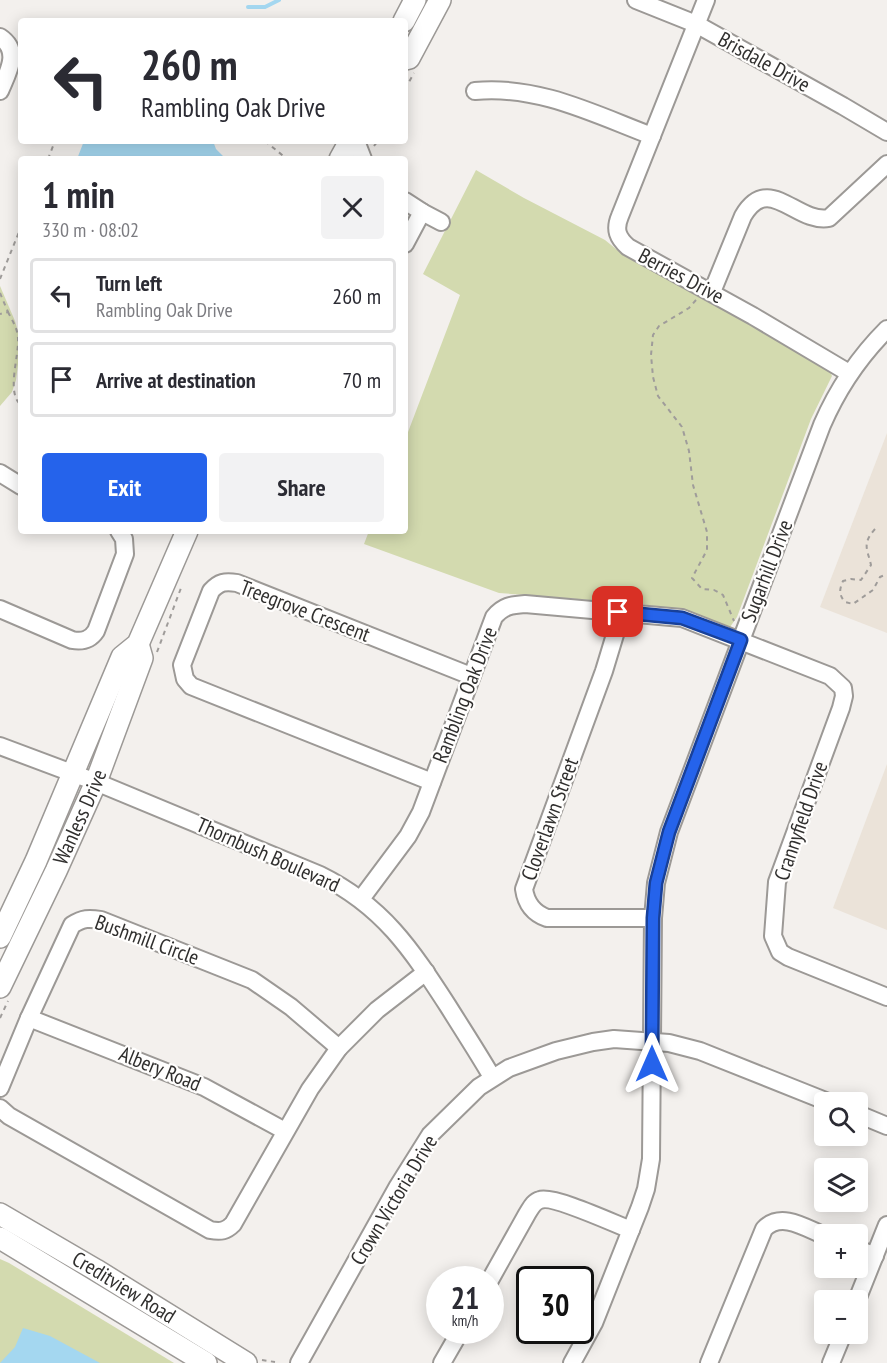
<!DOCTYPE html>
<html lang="en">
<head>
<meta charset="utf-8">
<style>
	body { margin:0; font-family:"PT Sans Narrow",sans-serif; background:#f2f2f3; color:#2b2b33; height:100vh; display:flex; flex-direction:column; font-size:22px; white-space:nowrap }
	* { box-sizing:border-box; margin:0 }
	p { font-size:20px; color:#7c7c81 }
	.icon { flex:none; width:33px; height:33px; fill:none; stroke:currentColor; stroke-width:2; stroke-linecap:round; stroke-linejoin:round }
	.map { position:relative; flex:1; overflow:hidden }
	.side { position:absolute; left:18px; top:156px; width:390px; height:378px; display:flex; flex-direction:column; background:#fff; border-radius:6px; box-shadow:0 3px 15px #0003 }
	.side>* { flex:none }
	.banner { position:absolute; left:18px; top:18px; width:390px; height:126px; border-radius:6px; box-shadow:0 3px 15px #0003; background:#fff; color:#2b2b33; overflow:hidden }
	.fabs { position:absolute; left:814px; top:1092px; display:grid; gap:12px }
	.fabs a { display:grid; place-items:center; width:54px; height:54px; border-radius:6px; background:#fff; box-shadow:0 3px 15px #0003; font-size:30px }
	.speed { position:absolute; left:426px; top:1266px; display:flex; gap:12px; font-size:30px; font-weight:700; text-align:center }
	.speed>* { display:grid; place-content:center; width:78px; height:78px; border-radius:50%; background:#fff; box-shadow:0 3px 15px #0003; line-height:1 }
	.speed small { font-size:15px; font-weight:400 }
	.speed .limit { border:3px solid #111; border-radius:9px; background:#fff; color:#111 }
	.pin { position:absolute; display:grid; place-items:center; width:51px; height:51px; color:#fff; margin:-26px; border-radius:12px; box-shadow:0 3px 9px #0006 }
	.me { position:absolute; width:66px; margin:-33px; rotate:0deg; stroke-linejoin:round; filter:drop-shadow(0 0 4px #0008) }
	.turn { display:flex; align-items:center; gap:21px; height:126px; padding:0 24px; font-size:27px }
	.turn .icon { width:78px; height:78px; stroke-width:2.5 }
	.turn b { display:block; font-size:42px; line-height:51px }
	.round { display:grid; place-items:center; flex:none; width:63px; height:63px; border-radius:6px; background:#f2f2f3 }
	.head { display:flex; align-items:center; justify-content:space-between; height:102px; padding:0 24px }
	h1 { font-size:36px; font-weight:700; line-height:45px }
	.button { display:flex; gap:12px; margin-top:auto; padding:12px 24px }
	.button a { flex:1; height:69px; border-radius:6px; background:#2563eb; color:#fff; font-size:24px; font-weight:700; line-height:69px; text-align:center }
	.button a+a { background:#f2f2f3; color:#2b2b33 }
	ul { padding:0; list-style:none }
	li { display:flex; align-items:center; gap:18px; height:75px; margin:0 12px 9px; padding:0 12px; border:3px solid #e1e1e2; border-radius:6px }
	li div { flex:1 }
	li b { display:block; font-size:22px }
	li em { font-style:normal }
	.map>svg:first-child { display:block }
</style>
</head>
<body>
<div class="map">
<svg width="887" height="1363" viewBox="0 0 887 1363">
	<rect width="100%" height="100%" fill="#f3f0ed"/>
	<g fill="#ebe3d9">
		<polygon points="887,433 887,633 820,607"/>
		<polygon points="887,764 887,930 833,908"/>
	</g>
	<g fill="#d3daaf">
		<polygon points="476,170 524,198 605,240 621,253 696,291 830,371 832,376 811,419 737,617 730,627 696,614 642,604 499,593 364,544 369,531 405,531 405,440 460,295 423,274"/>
		<polygon points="0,286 15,321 21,342 16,380 12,392 0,406"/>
		<polygon points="0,1259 9,1263 174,1363 0,1363"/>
	</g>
	<g fill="#a4d7f0">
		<polygon points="84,141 213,141 216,149 226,159 77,159"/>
		<polygon points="23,1328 50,1336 100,1363 0,1363 15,1347"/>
	</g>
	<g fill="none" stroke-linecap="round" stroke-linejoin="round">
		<polyline stroke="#a4d7f0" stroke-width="4" points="248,7 265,7 279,0"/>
		<defs>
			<g id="minor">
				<polyline points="636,0 696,24 843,106 887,132"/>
				<path d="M706,0L620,216C614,230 618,238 628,247L753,316L849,373"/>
				<path d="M0,37C21,51 8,72 0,91"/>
				<path d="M475,91C538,85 594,114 652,136"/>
				<polyline points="356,141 363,159"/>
				<polyline points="405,201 422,212 405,244"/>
				<polyline points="422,212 441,222"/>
				<path d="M712,292L743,216C769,172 796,224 829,218L887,164"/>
				<polyline points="0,473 21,486"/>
				<path d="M0,609L72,640C83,642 90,640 96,631L125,554L124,539L119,531"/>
				<path d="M618,612L617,628L604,671L524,889C526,903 533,913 547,918H653"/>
				<path d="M0,746L96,782L320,875C383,906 411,949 448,1006C463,1030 478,1053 492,1077"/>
				<path d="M432,782L191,686L185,679L182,665L211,591C219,582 225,581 237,583L471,676"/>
				<path d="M361,899L408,836L421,812L494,617C503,606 511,605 525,604L682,618L830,676L843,688L844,696L841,708L777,882L773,936L780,952L788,957L887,997"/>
				<polyline points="29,1018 204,1087 285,1131"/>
				<path d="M0,1088L29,1018L72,925C83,918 89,918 101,920L252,980L291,1007L339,1048"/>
				<path d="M0,1108L9,1116L210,1230C221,1232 226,1231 233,1224L310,1089L339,1048L377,1010L426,972"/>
				<polyline points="858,1114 887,1126"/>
				<polyline points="858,1249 875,1256"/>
				<path d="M490,1280L527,1214C531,1208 533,1202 540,1200C553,1195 615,1224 631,1230"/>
				<polyline points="857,1300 887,1225"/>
				<polyline points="299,1363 398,1186 430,1135 479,1087 509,1068 556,1051 593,1042 614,1039 669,1043 700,1051 828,1102"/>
				<polyline points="442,1363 461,1330"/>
				<path d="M572,1363L594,1323L640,1207L646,1189L651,1159L653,918L656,883L669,832L822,425C838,388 858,358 887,329"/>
				<path d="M709,1363L764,1229C781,1211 806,1228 825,1236"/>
				<polyline points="831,1363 843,1334"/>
			</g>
			<g id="major">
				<polyline points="404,21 415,0"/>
				<polyline points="405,59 409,58 440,0"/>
				<polyline points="340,159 350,141"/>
				<polyline points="0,937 36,861 122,657 138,644 187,531"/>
				<path id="s1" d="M0,987L56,871L96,782L142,658L138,644"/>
				<path id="s2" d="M0,1214L96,1270L246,1363"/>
				<polyline points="0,1238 206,1363"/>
			</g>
		</defs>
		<use href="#minor" stroke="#9c9996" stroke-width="20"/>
		<use href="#major" stroke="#9c9996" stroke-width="24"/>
		<g stroke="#9f9c9a" stroke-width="2" stroke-dasharray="4.5 4.5" stroke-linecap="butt">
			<polyline points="114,21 129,21"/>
			<polyline points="405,89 414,73"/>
			<polyline points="265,141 287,159"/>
			<polyline points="374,146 378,141"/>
			<polyline points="48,159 55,141"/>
			<polyline points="0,279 21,227"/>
			<polyline points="0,293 8,312 0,314"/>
			<polyline points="696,300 689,308 659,326 653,335 651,355 653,377 658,396 682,427 689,451 693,485 707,532 707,550 692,578 702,589 714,590 723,595 734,621"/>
			<path d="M8,312C12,320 18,329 18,339C19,357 6,393 21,405"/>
			<path d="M875,529C862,544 867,548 871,565L861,580L851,579L843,581C839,590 839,595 845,602L853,604L873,590L880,577L887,574"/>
			<polyline points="157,652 181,588"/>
			<polyline points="0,1018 8,1001"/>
			<polyline points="262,1360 275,1362"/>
		</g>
		<use href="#minor" stroke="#fff" stroke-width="16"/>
		<use href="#major" stroke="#fff" stroke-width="21"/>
	</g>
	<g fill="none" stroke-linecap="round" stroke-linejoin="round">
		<defs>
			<polyline id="route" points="618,612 682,618 741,640 669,832 656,883 653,918 652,1064"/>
		</defs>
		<use href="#route" stroke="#184099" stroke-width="15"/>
		<use href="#route" stroke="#2563eb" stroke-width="10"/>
	</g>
	<g text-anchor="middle" stroke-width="4.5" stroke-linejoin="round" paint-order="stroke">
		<g font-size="21" fill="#302f2e" stroke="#fffefd">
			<text transform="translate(764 62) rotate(29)" y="7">Brisdale Drive</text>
			<text transform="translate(681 276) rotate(28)" y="7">Berries Drive</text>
			<text transform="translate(767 571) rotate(-69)" y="7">Sugarhill Drive</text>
			<text transform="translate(305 611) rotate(21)" y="7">Treegrove Crescent</text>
			<text transform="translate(465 695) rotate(-69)" y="7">Rambling Oak Drive</text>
			<text dy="7" stroke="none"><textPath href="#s1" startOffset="188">Wanless Drive</textPath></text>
			<text transform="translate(550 819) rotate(-70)" y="7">Cloverlawn Street</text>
			<text transform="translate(801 821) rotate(-71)" y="7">Crannyfield Drive</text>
			<text transform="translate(268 855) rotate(24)" y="7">Thornbush Boulevard</text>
			<text transform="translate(147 940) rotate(20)" y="7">Bushmill Circle</text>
			<text transform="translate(160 1069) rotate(22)" y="7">Albery Road</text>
			<text transform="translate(394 1200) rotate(-59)" y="7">Crown Victoria Drive</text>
			<text dy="7" stroke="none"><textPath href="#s2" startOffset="144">Creditview Road</textPath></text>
		</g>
	</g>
</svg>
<div class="fabs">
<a><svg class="icon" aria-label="search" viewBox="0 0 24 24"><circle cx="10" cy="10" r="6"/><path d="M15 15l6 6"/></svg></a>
<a><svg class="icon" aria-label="layers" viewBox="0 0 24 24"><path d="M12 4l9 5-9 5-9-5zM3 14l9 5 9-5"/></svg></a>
<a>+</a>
<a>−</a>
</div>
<div class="speed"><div>21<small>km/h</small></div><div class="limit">30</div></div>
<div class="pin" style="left:618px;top:612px;background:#d93025"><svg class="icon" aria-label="arrive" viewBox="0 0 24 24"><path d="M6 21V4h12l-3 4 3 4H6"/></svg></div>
<svg class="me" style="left:652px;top:1064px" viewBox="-20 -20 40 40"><path d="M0-17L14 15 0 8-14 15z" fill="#2563eb" stroke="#fff" stroke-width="4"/></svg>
<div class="banner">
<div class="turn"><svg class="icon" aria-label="left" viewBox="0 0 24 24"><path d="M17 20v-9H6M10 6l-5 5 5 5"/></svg><div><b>260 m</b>Rambling Oak Drive</div></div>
</div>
<section class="side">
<div class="head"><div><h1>1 min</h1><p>330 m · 08:02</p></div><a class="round"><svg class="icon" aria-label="close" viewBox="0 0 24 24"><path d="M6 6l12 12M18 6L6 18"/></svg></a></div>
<ul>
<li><svg class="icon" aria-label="left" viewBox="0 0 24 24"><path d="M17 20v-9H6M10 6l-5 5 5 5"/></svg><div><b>Turn left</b><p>Rambling Oak Drive</p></div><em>260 m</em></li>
<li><svg class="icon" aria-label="arrive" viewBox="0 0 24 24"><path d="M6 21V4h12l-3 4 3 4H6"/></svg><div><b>Arrive at destination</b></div><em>70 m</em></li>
</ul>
<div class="button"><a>Exit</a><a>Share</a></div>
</section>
</div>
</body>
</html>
